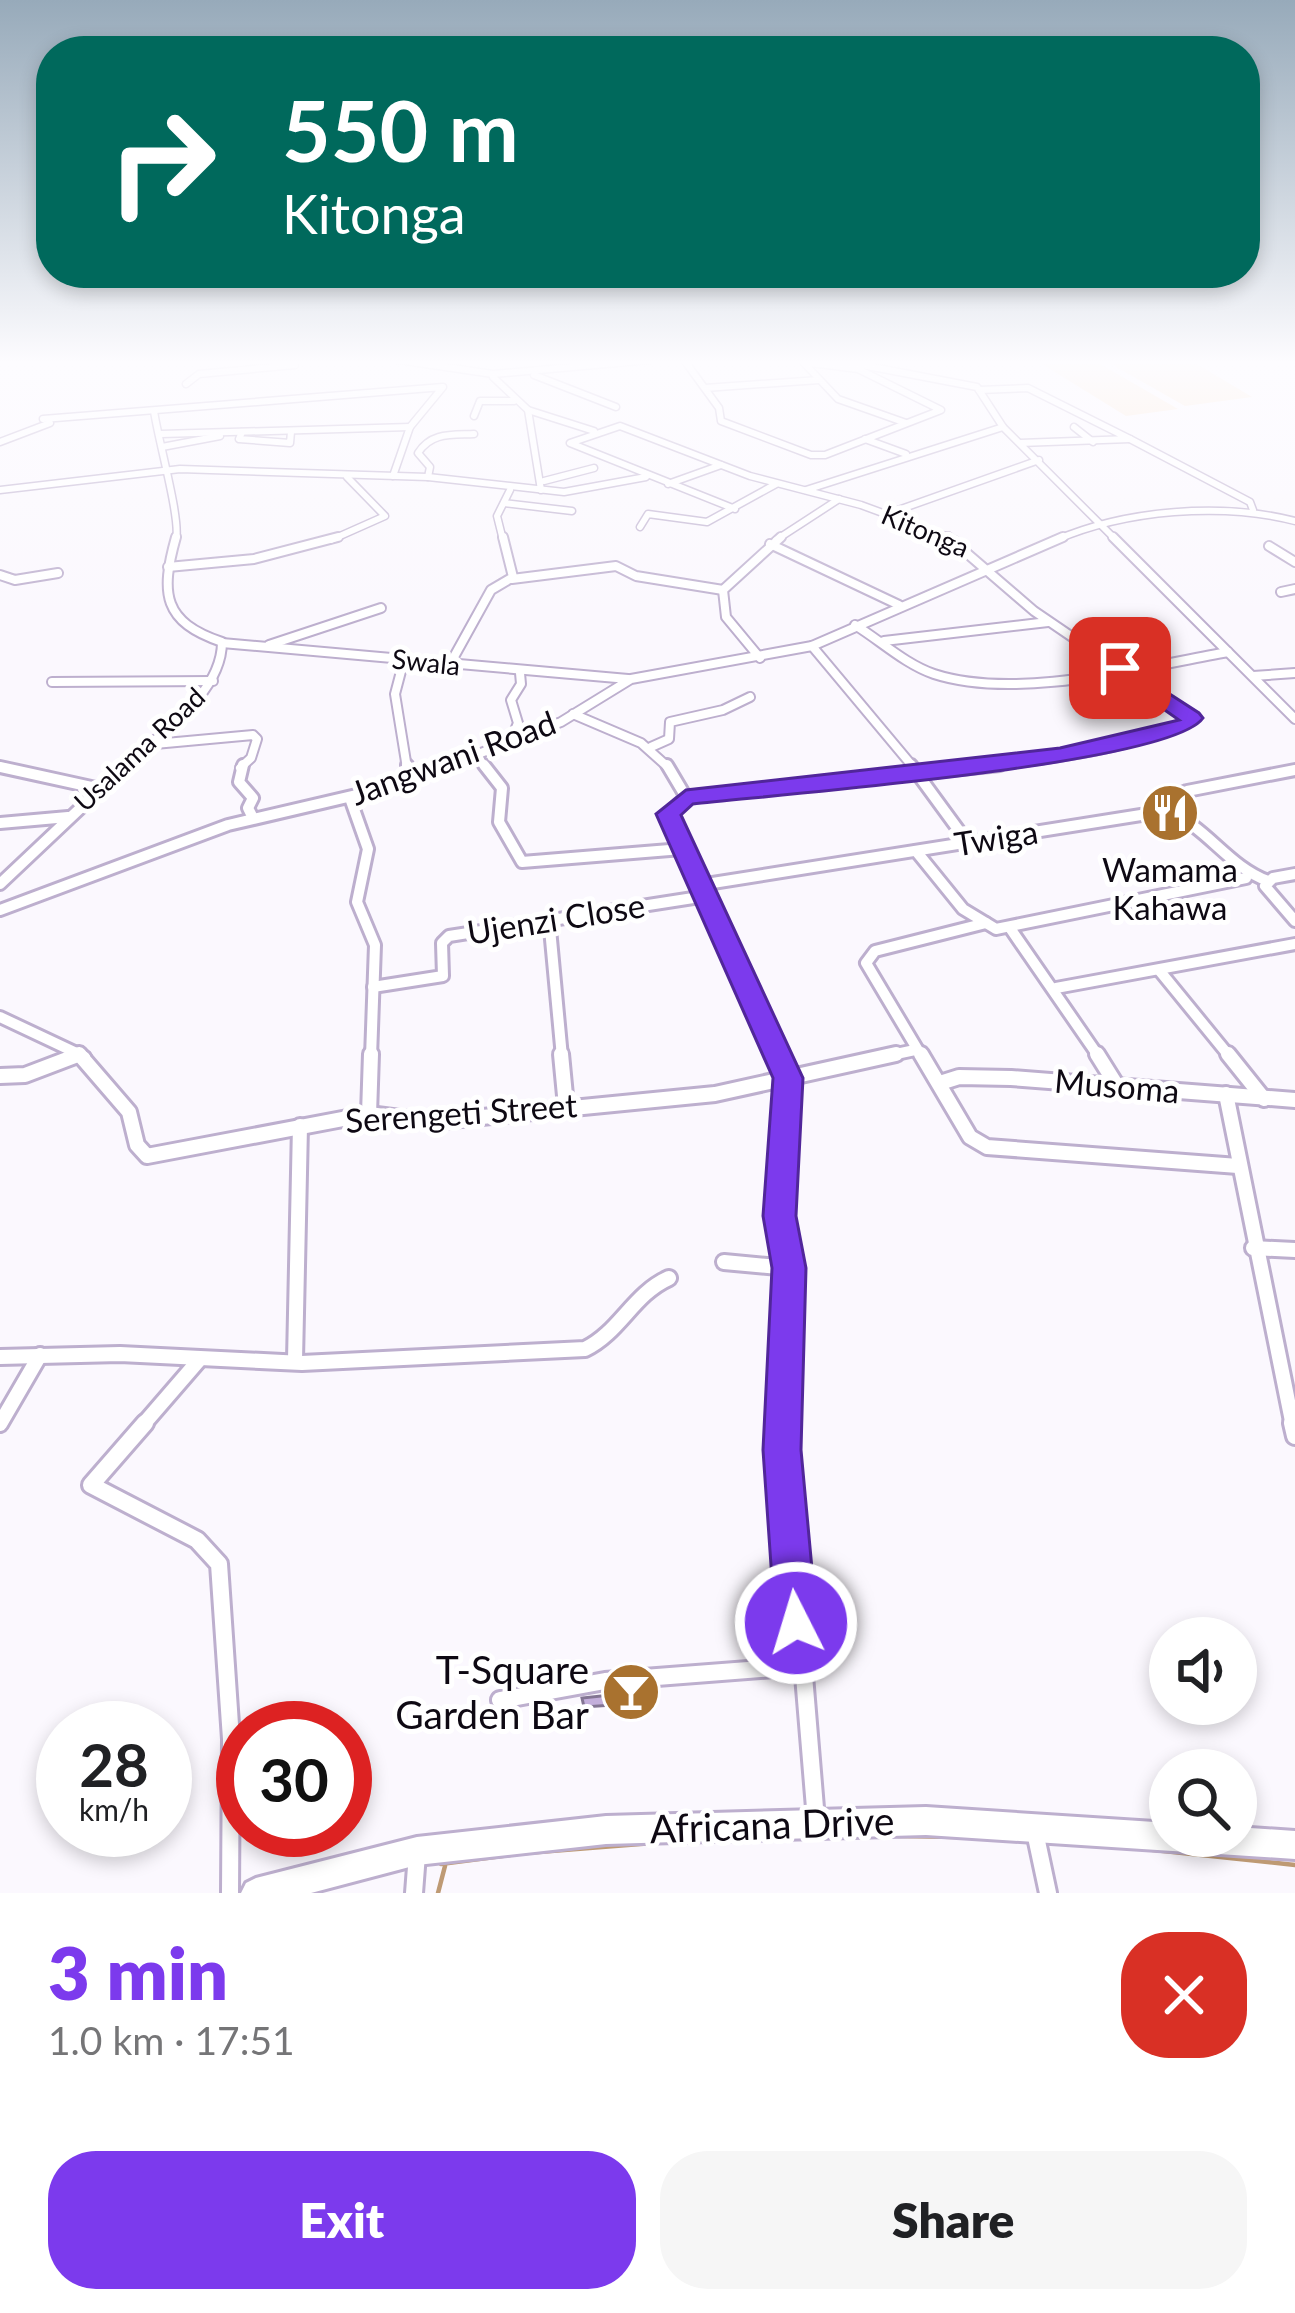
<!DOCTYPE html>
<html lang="en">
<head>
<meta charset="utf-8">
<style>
	body { margin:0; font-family:Lato,sans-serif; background:#f6f6f6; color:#202124; height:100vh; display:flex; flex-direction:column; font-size:45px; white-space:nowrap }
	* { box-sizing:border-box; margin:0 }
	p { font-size:39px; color:#757577 }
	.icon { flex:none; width:66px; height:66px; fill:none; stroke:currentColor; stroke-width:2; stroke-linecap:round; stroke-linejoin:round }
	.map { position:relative; height:1893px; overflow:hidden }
	.panel { display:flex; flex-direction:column; background:#fff; flex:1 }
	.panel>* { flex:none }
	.banner { position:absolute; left:36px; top:36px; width:1224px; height:252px; border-radius:48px; box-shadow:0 6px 18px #0003; background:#00695c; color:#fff; overflow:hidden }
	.fabs { position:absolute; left:1149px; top:1617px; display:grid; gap:24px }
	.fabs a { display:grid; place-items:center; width:108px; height:108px; border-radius:50%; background:#fff; box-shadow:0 6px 18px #0003; font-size:60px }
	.speed { position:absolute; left:36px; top:1701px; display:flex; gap:24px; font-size:60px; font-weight:700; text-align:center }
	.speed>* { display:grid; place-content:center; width:156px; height:156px; border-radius:50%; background:#fff; box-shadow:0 6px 18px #0003; line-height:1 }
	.speed small { font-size:30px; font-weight:400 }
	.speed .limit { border:18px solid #d22; background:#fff; color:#111 }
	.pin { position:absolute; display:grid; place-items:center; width:102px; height:102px; color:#fff; margin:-51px; border-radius:24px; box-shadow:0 6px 18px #0006 }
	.me { position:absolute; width:132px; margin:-66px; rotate:355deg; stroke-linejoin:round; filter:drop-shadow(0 0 9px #0008) }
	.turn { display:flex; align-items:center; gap:42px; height:252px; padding:0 48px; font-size:54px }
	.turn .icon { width:156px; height:156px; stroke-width:2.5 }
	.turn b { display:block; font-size:84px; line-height:102px }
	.round { display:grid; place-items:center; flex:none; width:126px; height:126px; border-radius:48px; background:#f6f6f6 }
	.headline { display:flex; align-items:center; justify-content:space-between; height:204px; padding:0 48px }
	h1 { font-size:72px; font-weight:800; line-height:90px; color:#7c3aed }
	.cta { display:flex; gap:24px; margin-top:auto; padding:24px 48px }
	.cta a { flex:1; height:138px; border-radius:48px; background:#7c3aed; color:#fff; font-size:48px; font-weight:800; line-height:138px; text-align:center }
	.cta a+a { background:#f6f6f6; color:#202124 }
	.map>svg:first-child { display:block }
</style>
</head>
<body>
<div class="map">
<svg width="1295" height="1893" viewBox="0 0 1295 1893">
	<rect width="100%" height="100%" fill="#fbf8fe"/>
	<g fill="#fbe7d2">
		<polygon points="1093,360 1178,409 1126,416 1042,364"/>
		<polygon points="1104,360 1190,360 1252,397 1185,406"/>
	</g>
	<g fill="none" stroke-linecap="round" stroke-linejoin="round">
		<g stroke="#be9a74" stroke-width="4.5">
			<polyline points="898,1836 960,1837"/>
			<polyline points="1135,1848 1295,1865"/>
			<polyline points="526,1853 666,1842"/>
			<polyline points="441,1864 517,1854"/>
			<polyline points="438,1893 445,1866"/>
		</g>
	</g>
	<polygon fill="#c3aedb" stroke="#837593" stroke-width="3" points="658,1690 658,1696 641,1697 642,1703 584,1707 582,1698"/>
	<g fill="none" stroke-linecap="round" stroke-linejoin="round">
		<defs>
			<g id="minor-far4">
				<polyline points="398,360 493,374 651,360"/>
				<polyline points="684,360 719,408 721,421 811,455 825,455 941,410 858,369 803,362"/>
				<polyline points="836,360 977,387 1003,427 1116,540"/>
				<polyline points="803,362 838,399 906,423"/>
				<polyline points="534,375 616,407"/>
				<polyline points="493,377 528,410 541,490"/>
				<polyline points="186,384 199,374 295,365"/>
				<polyline points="705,388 819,380"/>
				<polyline points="979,390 1028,388 1130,439 1020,443"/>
				<polyline points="528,410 594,431"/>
				<path d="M154,411C158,440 181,519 176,540"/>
				<polyline points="474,416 480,401 514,401"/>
				<polyline points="43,419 443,387 410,427 393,476"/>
				<polyline points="1074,427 1093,442"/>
				<polyline points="242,432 239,439 290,443 291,432"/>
				<polyline points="161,434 410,427"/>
				<polyline points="865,439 906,454"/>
				<polyline points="1130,439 1250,502 1253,510"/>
				<polyline points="0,442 50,423"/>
				<polyline points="162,447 220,436"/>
				<path d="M428,477L430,467L418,453C431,432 452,435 474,434"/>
				<polyline points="544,481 594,468"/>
				<polyline points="668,484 721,465"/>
				<polyline points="0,490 180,469 428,477 564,492 646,477"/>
				<polyline points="806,490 1003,427"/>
				<polyline points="504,503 572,511"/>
				<polyline points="735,509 570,443 620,426 750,476 861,505 956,540"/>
				<polyline points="887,514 1039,460"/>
				<polyline points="640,527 648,514 707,522 776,484"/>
				<polyline points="331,540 385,516 347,477"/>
				<polyline points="503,540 497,516 510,490"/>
				<polyline points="776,540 839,499"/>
				<path d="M1056,540C1126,510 1221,502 1295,521"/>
			</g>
			<g id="minor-far3">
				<path d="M948,537L1034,611L1191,718C1127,753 1049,758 977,768"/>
				<polyline points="1113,537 1295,719"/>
				<polyline points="770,544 899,605"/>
				<polyline points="1269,546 1295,562"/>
				<polyline points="168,567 254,559 338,537"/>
				<polyline points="0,575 15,580 58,573"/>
				<polyline points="512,579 616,566 636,576 723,590"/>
				<polyline points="1281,592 1295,589"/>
				<path d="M855,625C881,641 905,664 934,674C1017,701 1143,667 1228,652"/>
				<polyline points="884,641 1048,622"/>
				<polyline points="222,643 628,679"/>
				<polyline points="269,645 381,608"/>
				<polyline points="812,646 914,768"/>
				<polyline points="760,658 726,617 723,590 781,537"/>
				<polyline points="404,660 395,694 407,768"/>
				<polyline points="450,664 491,590 513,577 503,537"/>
				<polyline points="1253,676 1295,673"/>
				<polyline points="52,682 213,681"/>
				<polyline points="573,714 641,743 669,768"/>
				<polyline points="509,744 518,723 511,700 521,684 520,673"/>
				<polyline points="144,745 253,735 257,739 251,758 240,768"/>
				<polyline points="651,747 669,739 670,722 723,710 750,697"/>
				<polyline points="476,755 486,768"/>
				<path d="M123,768C159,734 222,694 222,642C163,622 160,594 176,537"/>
				<polyline points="442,768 561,722 631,679 812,646 1063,537"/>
			</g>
			<g id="minor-far2">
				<polyline points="243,765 239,782 253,798 248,808 253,818"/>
				<polyline points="407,765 409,778"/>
				<polyline points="484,765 502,788 499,822 522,862 682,849"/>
				<polyline points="667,765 686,797 668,814 779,1057"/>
				<polyline points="911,765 968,843"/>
				<polyline points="0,767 96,788"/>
				<polyline points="686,797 1000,765"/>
				<polyline points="350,798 368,849 357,902 375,945 371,1057"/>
				<polyline points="1172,811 1175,796 1187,791 1295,770"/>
				<polyline points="0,823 68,817"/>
				<polyline points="916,851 963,909 996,929 1246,878"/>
				<polyline points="1295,874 1273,878 1265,886 1295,921"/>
				<polyline points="0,884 126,765"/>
				<path d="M700,885L1166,811C1206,825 1227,866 1268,881"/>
				<polyline points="0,910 228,825 382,789 451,765"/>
				<polyline points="549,918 562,1057"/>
				<polyline points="1010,928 1099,1057"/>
				<polyline points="1159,970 1230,1057"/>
				<polyline points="373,987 443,976 442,943 449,936 706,896"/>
				<polyline points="1056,988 1295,944"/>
				<polyline points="0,1017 85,1057"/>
				<polyline points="882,1057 915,1050"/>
				<polyline points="922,1057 866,963 875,951 986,923"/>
			</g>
			<g id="minor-far1">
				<polyline points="79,1054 129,1112 137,1145 147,1156 369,1114 431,1122 715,1094 896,1054"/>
				<polyline points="561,1054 566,1106"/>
				<polyline points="777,1054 788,1078 779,1217 789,1268 783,1426"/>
				<polyline points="921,1054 970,1137 987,1147 1238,1166"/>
				<polyline points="1097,1054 1117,1086"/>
				<polyline points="1228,1054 1264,1099"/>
				<polyline points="0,1076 25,1075 75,1056"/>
				<polyline points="940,1083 959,1077 1011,1078 1295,1100"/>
				<polyline points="1226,1094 1293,1426"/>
				<polyline points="369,1114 371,1054"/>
				<polyline points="1253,1248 1295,1250"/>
				<polyline points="724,1262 789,1268"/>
				<path d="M0,1357L120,1354L302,1363L585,1349C620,1332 633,1294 669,1278"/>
				<polyline points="295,1360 300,1126"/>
				<polyline points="0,1424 40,1355"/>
				<polyline points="142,1426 199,1360"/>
			</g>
			<g id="minor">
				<polyline points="145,1423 91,1485 197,1540 219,1564 231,1739 230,1893"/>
				<polyline points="783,1423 816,1820"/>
				<polyline points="1292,1423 1295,1436"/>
				<polyline points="500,1700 605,1681 800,1666"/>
				<polyline points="1035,1832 1048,1893"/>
				<polyline points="414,1893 417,1854"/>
			</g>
			<polygon id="primary" points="926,1807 1170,1823 1170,1836 1236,1836 1236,1827 1295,1831 1295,1859 926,1835 606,1844 417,1865 311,1893 241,1893 246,1883 256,1878 417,1837 606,1816"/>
		</defs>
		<use href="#minor-far4" stroke="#bdafce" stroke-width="9"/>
		<use href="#minor-far3" stroke="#bdafce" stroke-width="12"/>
		<use href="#minor-far2" stroke="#bdafce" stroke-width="16"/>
		<use href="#minor-far1" stroke="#bdafce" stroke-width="20"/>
		<use href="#minor" stroke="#bdafce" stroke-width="22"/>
		<use href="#primary" stroke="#bdafce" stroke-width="6"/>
		<use href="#minor-far4" stroke="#fff" stroke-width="6"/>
		<use href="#minor-far3" stroke="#fff" stroke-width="8"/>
		<use href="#minor-far2" stroke="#fff" stroke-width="10"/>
		<use href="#minor-far1" stroke="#fff" stroke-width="14"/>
		<use href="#minor" stroke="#fff" stroke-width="16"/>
		<use href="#primary" fill="#fff" fill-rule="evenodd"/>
	</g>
	<linearGradient id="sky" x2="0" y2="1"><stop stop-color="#97aaba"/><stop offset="0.58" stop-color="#fdfcff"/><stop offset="1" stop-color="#fdfcff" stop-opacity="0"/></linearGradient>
	<rect width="1295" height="625" fill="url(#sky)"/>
	<path fill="#7c3aed" stroke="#51269a" stroke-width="3" d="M1120,662L1199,713L1203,718C1171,765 770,795 693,804L681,815L803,1078L796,1216L806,1268L801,1450L817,1623L811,1637L796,1643L781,1637L775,1623L763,1450L772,1268L763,1216L773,1078L656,814L686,790L1060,748L1179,720L1112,673L1109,668Z"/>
	<defs>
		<symbol id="restaurant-disc" viewBox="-11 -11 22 22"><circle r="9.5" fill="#a9722f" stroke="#fff"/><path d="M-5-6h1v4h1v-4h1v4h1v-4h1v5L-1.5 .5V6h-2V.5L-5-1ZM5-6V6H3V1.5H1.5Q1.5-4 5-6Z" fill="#fff"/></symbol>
		<symbol id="bar-disc" viewBox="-11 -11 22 22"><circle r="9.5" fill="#a9722f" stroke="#fff"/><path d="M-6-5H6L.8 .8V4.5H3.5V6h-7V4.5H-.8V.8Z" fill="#fff"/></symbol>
	</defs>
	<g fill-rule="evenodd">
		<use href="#restaurant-disc" x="1137" y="780" width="66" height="66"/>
		<use href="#bar-disc" x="598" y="1659" width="66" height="66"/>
	</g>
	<g text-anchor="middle" stroke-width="10" stroke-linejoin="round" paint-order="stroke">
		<g font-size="27" fill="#0e0913" stroke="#fff">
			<text transform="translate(925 532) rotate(23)" y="9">Kitonga</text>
			<text transform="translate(426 663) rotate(6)" y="9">Swala</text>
			<text transform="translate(140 750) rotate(-43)" y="9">Usalama Road</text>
		</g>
		<g font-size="33" fill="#0e0913" stroke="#fff">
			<text transform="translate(453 758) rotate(-20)" y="12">Jangwani Road</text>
			<text transform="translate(996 838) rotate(-9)" y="12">Twiga</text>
			<text transform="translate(556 919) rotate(-9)" y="12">Ujenzi Close</text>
			<text transform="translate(1117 1086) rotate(5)" y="12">Musoma</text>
			<text transform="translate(461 1113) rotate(-4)" y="12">Serengeti Street</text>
		</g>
		<g font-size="33" fill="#0e0913" stroke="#fff">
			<text x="1170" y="882">Wamama<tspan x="1170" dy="38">Kahawa</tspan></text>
		</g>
		<g font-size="39" fill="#0e0913" stroke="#fff" text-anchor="end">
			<text x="589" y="1684">T-Square<tspan x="589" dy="45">Garden Bar</tspan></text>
		</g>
		<g font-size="39" fill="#0e0913" stroke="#fff">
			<text transform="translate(772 1825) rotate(-2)" y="14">Africana Drive</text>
		</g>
	</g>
</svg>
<div class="fabs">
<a><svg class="icon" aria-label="sound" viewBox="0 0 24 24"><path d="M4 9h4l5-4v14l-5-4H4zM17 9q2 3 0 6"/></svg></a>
<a><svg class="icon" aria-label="search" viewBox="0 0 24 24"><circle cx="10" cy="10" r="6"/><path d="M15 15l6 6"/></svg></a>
</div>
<div class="speed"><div>28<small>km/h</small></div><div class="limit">30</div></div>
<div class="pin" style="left:1120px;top:668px;background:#d93025"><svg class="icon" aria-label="arrive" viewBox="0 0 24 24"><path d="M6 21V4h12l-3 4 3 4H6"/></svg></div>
<svg class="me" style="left:796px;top:1623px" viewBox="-20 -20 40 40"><circle r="17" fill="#7c3aed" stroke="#fff" stroke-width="3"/><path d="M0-11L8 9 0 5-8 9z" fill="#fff"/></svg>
<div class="banner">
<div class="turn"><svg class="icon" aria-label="right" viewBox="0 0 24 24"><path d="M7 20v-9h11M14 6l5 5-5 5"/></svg><div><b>550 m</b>Kitonga</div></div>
</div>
</div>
<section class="panel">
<div class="headline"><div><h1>3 min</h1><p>1.0 km · 17:51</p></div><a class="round" style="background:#d93025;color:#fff"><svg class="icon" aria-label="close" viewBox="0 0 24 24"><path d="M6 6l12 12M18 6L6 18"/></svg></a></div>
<div class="cta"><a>Exit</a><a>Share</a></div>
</section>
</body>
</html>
